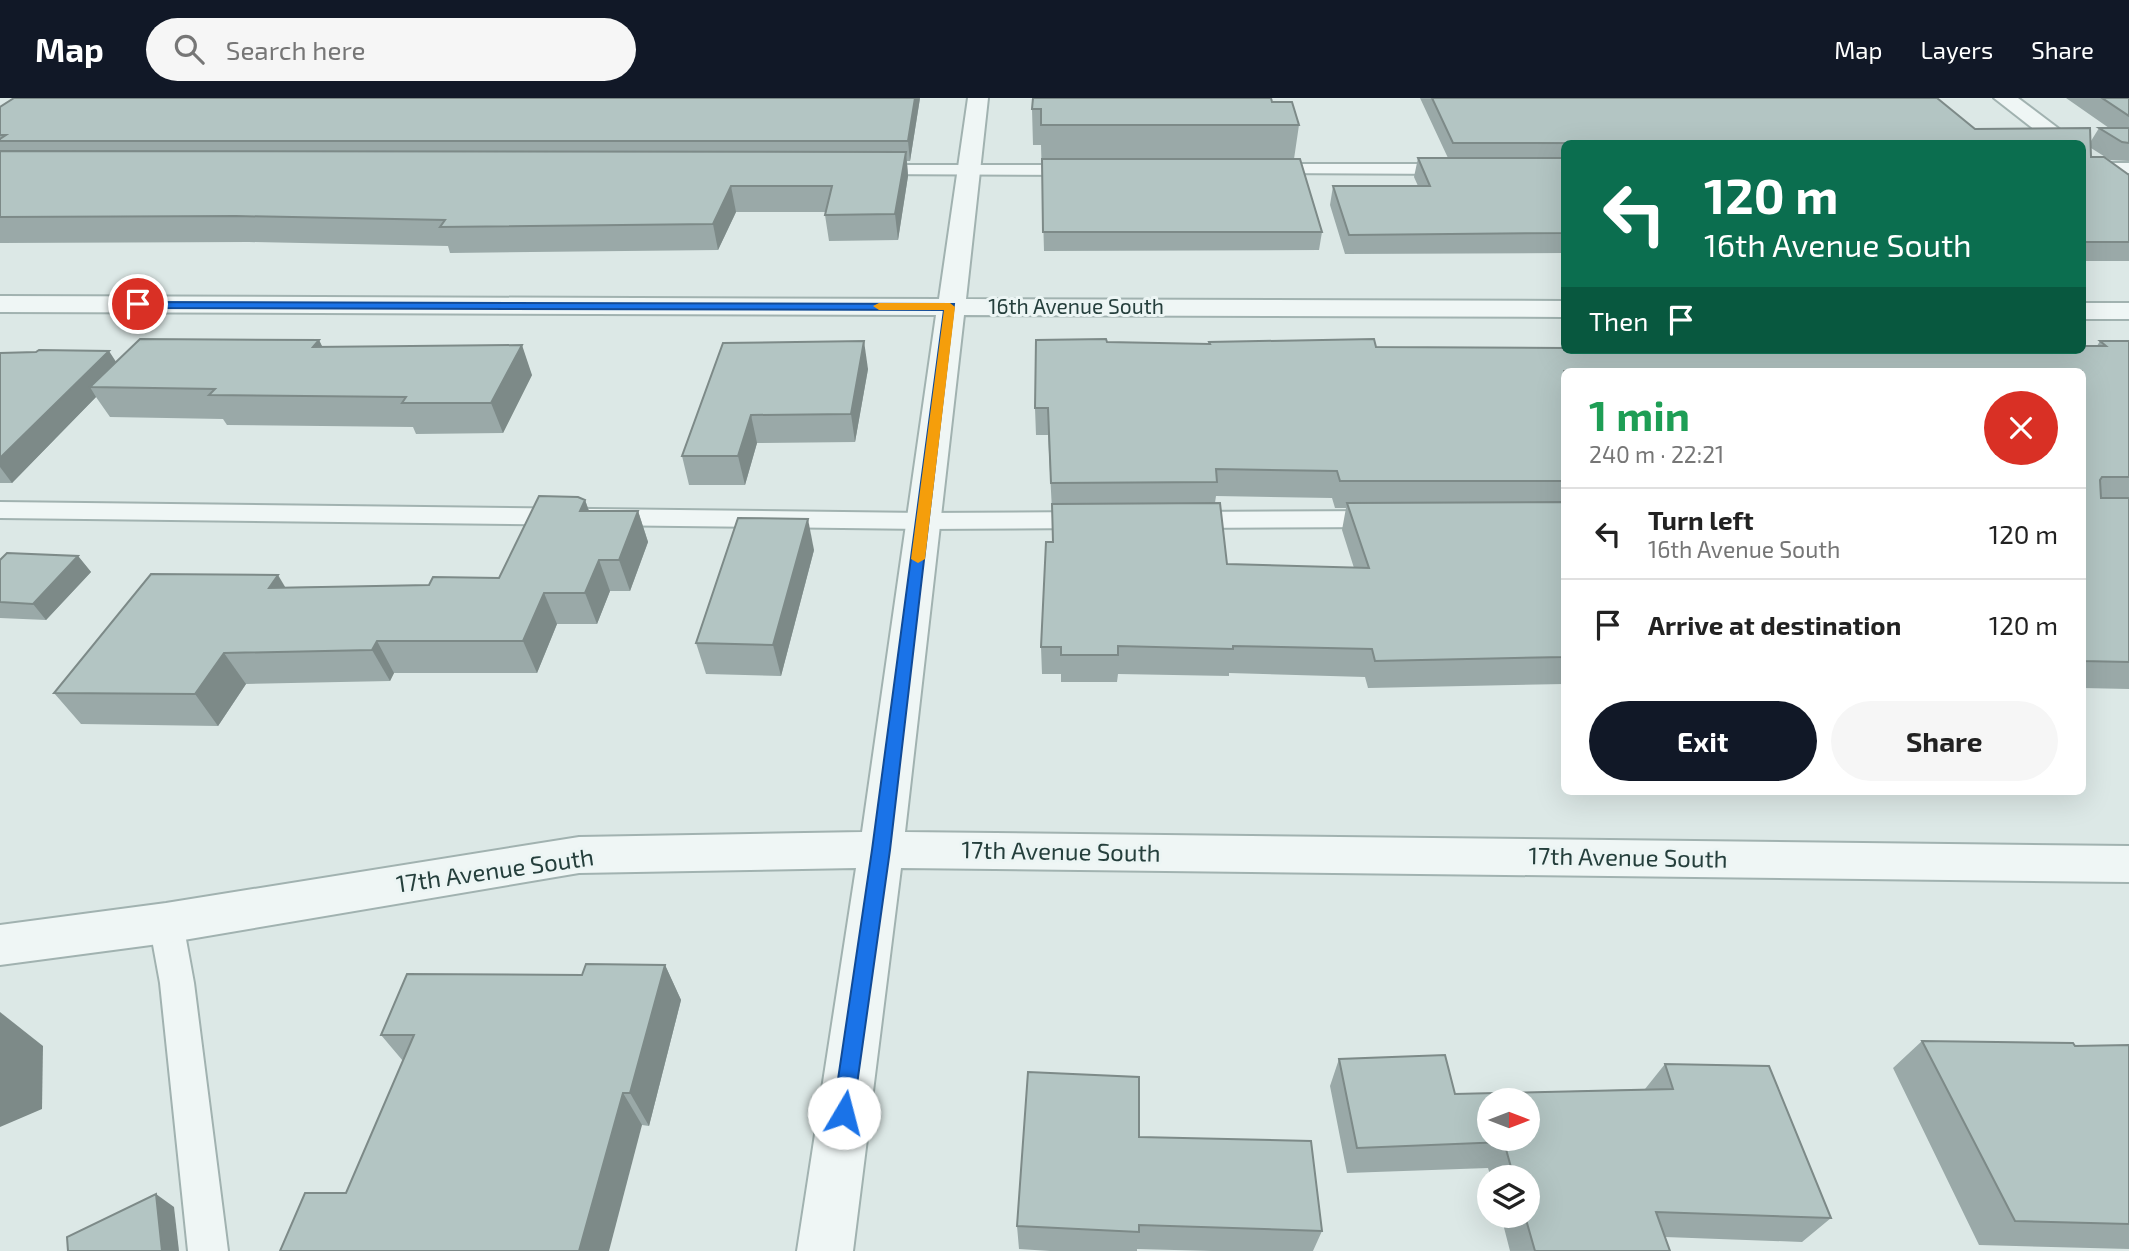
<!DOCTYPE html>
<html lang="en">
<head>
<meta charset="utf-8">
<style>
	body { margin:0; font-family:"Exo 2",sans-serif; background:#f6f6f6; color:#222; height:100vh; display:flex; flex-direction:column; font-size:26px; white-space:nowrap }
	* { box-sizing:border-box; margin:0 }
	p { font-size:23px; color:#767676 }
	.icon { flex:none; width:38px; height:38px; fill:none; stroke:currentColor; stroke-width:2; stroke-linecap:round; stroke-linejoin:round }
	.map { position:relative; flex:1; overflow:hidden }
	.side { position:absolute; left:1561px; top:270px; width:525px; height:427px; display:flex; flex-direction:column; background:#fff; border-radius:10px; box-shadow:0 7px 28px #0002 }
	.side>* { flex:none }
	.hud { position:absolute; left:1561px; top:42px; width:525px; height:214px; border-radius:10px; box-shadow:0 7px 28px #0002; background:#0b6e4f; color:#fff; overflow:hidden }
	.needle { width:46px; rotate:90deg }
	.tools { position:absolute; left:1477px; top:990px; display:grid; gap:14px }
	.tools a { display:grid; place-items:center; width:63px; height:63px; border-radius:50%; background:#fff; box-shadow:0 7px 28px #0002; font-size:35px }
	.pin { position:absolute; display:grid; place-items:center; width:60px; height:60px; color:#fff; margin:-30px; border:4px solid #fff; border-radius:50%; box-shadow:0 2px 7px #0007 }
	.me { position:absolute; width:77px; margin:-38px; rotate:8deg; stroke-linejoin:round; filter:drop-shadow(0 0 5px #0008) }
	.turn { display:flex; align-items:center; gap:24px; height:147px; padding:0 28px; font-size:32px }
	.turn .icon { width:91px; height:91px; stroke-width:2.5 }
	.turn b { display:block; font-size:49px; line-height:60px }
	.then { display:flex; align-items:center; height:66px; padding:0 28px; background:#0003; gap:14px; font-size:26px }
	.round { display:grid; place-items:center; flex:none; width:74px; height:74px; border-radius:37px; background:#f6f6f6 }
	.overview { display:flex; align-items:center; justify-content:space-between; height:119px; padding:0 28px }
	h1 { font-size:42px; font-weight:700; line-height:52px; color:#1e9e55 }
	.primary-button { display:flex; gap:14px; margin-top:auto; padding:14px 28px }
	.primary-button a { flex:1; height:80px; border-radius:42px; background:#111827; color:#fff; font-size:28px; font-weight:700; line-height:80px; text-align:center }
	.primary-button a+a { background:#f6f6f6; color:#222 }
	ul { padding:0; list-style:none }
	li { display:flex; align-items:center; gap:21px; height:91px; padding:0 28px; border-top:2px solid #e0e0e0 }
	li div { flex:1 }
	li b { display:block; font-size:26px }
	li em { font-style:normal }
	header { display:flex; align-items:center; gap:42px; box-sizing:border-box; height:98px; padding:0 35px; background:#111827; color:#fff }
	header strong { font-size:33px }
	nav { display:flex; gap:38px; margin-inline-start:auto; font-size:24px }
	.search { width:490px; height:63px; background:#f6f6f6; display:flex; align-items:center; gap:18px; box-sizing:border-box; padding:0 24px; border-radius:38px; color:#767676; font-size:26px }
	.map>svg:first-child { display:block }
</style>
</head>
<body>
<header>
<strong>Map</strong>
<div class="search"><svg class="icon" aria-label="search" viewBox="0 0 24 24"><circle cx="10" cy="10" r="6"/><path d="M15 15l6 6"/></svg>Search here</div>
<nav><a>Map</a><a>Layers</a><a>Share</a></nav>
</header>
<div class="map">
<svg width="2129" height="1153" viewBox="0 0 2129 1153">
	<rect width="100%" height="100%" fill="#dce8e6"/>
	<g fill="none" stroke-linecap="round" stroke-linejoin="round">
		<defs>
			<g id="lane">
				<rect x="2082" y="65" width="47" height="10"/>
				<polygon points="1266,66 1453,66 1461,71 1453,76 1260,75 1258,71"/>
				<polygon points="871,67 1079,67 1087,72 1079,77 865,76 863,72"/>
				<polygon points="0,404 923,415 1089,414 1098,417 1101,422 1098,427 1089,430 923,431 0,420"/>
				<polygon points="1383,413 1392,416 1395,421 1392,426 1383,429 1186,430 1177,427 1174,422 1177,417 1186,414"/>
				<polygon points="166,811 178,815 183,825 194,885 228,1153 188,1153 160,885 149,825 154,815"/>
			</g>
			<g id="street">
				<polygon points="968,0 988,0 966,201 1564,203 1564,219 964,217 905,734 2129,748 2129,784 901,770 853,1153 797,1153 856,770 579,775 166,845 0,867 0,827 166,805 579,739 862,734 936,217 0,214 0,198 939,201"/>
				<polygon points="1994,0 2018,0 2079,46 2053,46"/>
				<rect x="2082" y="205" width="47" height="16"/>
			</g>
		</defs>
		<use href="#lane" stroke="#a1b2b0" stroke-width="4"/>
		<use href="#street" stroke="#a1b2b0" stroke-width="4"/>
		<use href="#lane" fill="#eff6f5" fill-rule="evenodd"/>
		<use href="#street" fill="#eff6f5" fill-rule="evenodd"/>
	</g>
	<g fill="#9aa9a8" fill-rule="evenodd">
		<polygon points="14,0 920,0 910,63 907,63 908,78 898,142 829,143 825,117 826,114 736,114 718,152 450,155 448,148 249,144 0,145 0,9"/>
		<polygon points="1420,0 1937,0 1975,31 2091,43 2099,30 2109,30 2066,0 2129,0 2129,63 2110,62 2091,50 2091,59 2129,77 2129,163 2082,163 2082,46 1564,46 1564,155 1345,156 1330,107 1333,88 1418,88 1414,79 1418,60 1448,60"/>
		<polygon points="1272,4 1299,27 1294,61 1322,134 1319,152 1044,153 1041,47 1033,47 1032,11"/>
		<polygon points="319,242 322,249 532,277 503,335 416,336 413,329 227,327 223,321 110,319 96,299 12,385 0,385 0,255 116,264"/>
		<path d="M2100,243H2129V591L2082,590V273H1564V586L1368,590L1365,579L1229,575V578L1118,576L1117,584H1061V576H1042L1041,549L1052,444V412L1048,337H1036L1035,310L1107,244L1530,251L2097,248ZM1216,398L1332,400L1335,410H1346L1342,432L1354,470L1227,466L1215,405Z"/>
		<polygon points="723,245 868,271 855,344 757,345 745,387 689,387 682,358"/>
		<polygon points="585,402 589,413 638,413 648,444 630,493 610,493 597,526 557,526 537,575 394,575 390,583 246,586 218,628 81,626 54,595 285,489 429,487 499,480"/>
		<polygon points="814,452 781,578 706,576 696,545"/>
		<polygon points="78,458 91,474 46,522 0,520 0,462"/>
		<polygon points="665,867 681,902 649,1028 642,1027 346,1095 403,963 381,937 582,877"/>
		<polygon points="1922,943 2075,948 2129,947 2129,1151 1979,1147 1893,970"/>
		<polygon points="1339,961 1455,996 1645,991 1665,966 1831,1120 1802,1144 1665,1139 1670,1153 1510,1153 1501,1118 1528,1118 1528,1080 1491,1080 1488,1070 1347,1075 1330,988"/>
		<polygon points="1139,1039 1322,1133 1313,1153 1212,1153 1137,1151 1137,1153 1050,1153 1019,1151 1017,1128"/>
	</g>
	<g fill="#7d8a88">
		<polygon points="915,0 920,0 910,63 908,43"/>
		<polygon points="906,54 908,78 898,142 895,116"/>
		<polygon points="731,88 736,114 718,152 713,126"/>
		<polygon points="319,242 334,272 313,249"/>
		<polygon points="864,243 868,271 855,344 851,316"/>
		<polygon points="522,247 532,277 503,335 491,305"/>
		<polygon points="109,253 122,273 90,289 96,299 12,385 0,369 0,360"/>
		<polygon points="751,317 757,345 745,387 738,358"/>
		<polygon points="585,402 596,433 580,413"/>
		<polygon points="638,413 648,444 630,493 619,462"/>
		<polygon points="808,421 814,452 781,578 773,547"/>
		<polygon points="78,458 91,474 46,522 33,506"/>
		<polygon points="599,462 610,493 597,526 585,495"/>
		<polygon points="278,477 297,509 269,490"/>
		<polygon points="544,495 557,526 537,575 523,543"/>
		<polygon points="377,543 394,575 390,583 372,552"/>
		<polygon points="224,555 246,586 218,628 195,596"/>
		<polygon points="665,867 681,902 649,1028 630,995"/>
		<polygon points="0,914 43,948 42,1011 0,1029"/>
		<polygon points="623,995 642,1027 609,1153 579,1153"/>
		<polygon points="156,1096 174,1109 179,1153 162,1153"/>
	</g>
	<g fill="#b3c5c3" stroke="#7d8a88" stroke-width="2" fill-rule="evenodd">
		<polygon points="14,0 915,0 908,43 0,43 0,41 6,37 0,37 0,9"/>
		<polygon points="1033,0 1271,0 1272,4 1292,4 1299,27 1041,27 1041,11 1032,11"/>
		<polygon points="1432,0 1937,0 1975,31 2090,30 2091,59 2104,59 2129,77 2129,144 2082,144 2082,46 1453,45"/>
		<polygon points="2102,0 2129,0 2129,18"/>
		<polygon points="2099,30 2129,30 2129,45 2122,44"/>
		<polygon points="0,53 906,54 895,116 825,117 832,88 731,88 713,126 440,129 445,122 236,118 0,119"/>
		<polygon points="1418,60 1564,60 1564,135 1349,137 1333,88 1430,88"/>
		<polygon points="1042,61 1300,61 1322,134 1043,134"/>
		<polygon points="140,241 319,242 313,249 522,247 491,305 402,305 406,299 209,297 215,291 90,289"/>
		<polygon points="1106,241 1107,244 1210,246 1209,244 1374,241 1376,249 1564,250 1564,252 2082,252 2082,248 2106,248 2100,243 2129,243 2129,379 2102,379 2100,382 2101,400 2129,400 2129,564 2082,563 2082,273 1564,273 1564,383 1340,383 1337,373 1216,371 1217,384 1051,385 1048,310 1035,310 1036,242"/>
		<polygon points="864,243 851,316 751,317 738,358 682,358 723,245"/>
		<polygon points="39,252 109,253 0,360 0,255 36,254"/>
		<polygon points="539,398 578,399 585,402 580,413 638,413 619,462 599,462 585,495 544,495 523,543 377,543 372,552 224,555 195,596 54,595 151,476 278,477 269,490 429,487 433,479 499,480"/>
		<polygon points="1564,404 1564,559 1375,563 1372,551 1233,548 1233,551 1118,548 1118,557 1061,557 1061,549 1041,549 1046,444 1053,444 1052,406 1220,405 1227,466 1369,470 1347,405"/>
		<polygon points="738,420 808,421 773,547 696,545"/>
		<polygon points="7,455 78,458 33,506 0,504 0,462"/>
		<polygon points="586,866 665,867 630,995 623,995 579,1153 280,1153 305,1095 346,1095 414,937 381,937 407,876 582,877"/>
		<polygon points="1922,943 2073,945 2075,948 2129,947 2129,1126 2015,1123"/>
		<path d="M1445,957L1455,996L1673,991L1665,966L1769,968L1831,1120L1656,1114L1670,1153H1535L1525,1118H1528V1080H1514L1504,1044L1357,1050L1339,961ZM1489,1003H1528V1041H1489Z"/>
		<polygon points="1028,974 1139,979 1139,1039 1311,1043 1322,1133 1139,1127 1139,1134 1017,1128"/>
		<polygon points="156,1096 162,1153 68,1153 67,1139"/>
	</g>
	<polygon fill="#1a73e8" stroke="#114b97" stroke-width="2" points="134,204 954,206 890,752 852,1022 844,1025 837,1022 833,1015 872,752 944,212 138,210 134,209"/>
	<polygon fill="#f59e0b" points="950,205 955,209 925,461 918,465 911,461 944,212 879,212 873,208 879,205"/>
	<g text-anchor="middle" stroke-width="6" stroke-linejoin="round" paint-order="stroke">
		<g font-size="21" fill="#253f3c" stroke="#ecf5f4">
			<text x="1076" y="216">16th Avenue South</text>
		</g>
		<g font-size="24" fill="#253f3c" stroke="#ecf5f4">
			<text transform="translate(1061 754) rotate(1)" y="8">17th Avenue South</text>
			<text transform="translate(1628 760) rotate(1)" y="8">17th Avenue South</text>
			<text transform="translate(495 773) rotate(-8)" y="8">17th Avenue South</text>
		</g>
	</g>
</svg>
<div class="tools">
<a><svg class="needle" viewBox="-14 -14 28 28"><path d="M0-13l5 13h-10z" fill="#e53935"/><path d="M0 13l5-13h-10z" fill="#767676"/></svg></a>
<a><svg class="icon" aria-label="layers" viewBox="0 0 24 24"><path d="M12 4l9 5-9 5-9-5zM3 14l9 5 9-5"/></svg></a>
</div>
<div class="pin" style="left:138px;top:206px;background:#d93025"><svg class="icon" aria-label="arrive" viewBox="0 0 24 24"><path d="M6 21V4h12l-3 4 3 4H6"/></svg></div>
<svg class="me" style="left:844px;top:1015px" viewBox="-20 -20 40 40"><circle r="19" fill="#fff"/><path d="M0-13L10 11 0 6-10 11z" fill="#1a73e8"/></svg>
<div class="hud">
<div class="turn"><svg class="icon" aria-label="left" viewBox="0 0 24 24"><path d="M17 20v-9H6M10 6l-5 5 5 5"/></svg><div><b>120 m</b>16th Avenue South</div></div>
<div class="then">Then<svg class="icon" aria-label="arrive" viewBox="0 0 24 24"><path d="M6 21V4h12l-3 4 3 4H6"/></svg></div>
</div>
<section class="side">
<div class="overview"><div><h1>1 min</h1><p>240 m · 22:21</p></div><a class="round" style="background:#d93025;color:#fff"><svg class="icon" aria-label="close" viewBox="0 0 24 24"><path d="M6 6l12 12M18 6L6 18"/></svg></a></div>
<ul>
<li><svg class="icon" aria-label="left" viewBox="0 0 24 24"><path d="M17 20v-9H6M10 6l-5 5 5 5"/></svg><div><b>Turn left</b><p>16th Avenue South</p></div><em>120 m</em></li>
<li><svg class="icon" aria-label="arrive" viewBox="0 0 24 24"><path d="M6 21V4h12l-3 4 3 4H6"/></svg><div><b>Arrive at destination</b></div><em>120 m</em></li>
</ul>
<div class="primary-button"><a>Exit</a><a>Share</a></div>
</section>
</div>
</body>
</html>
